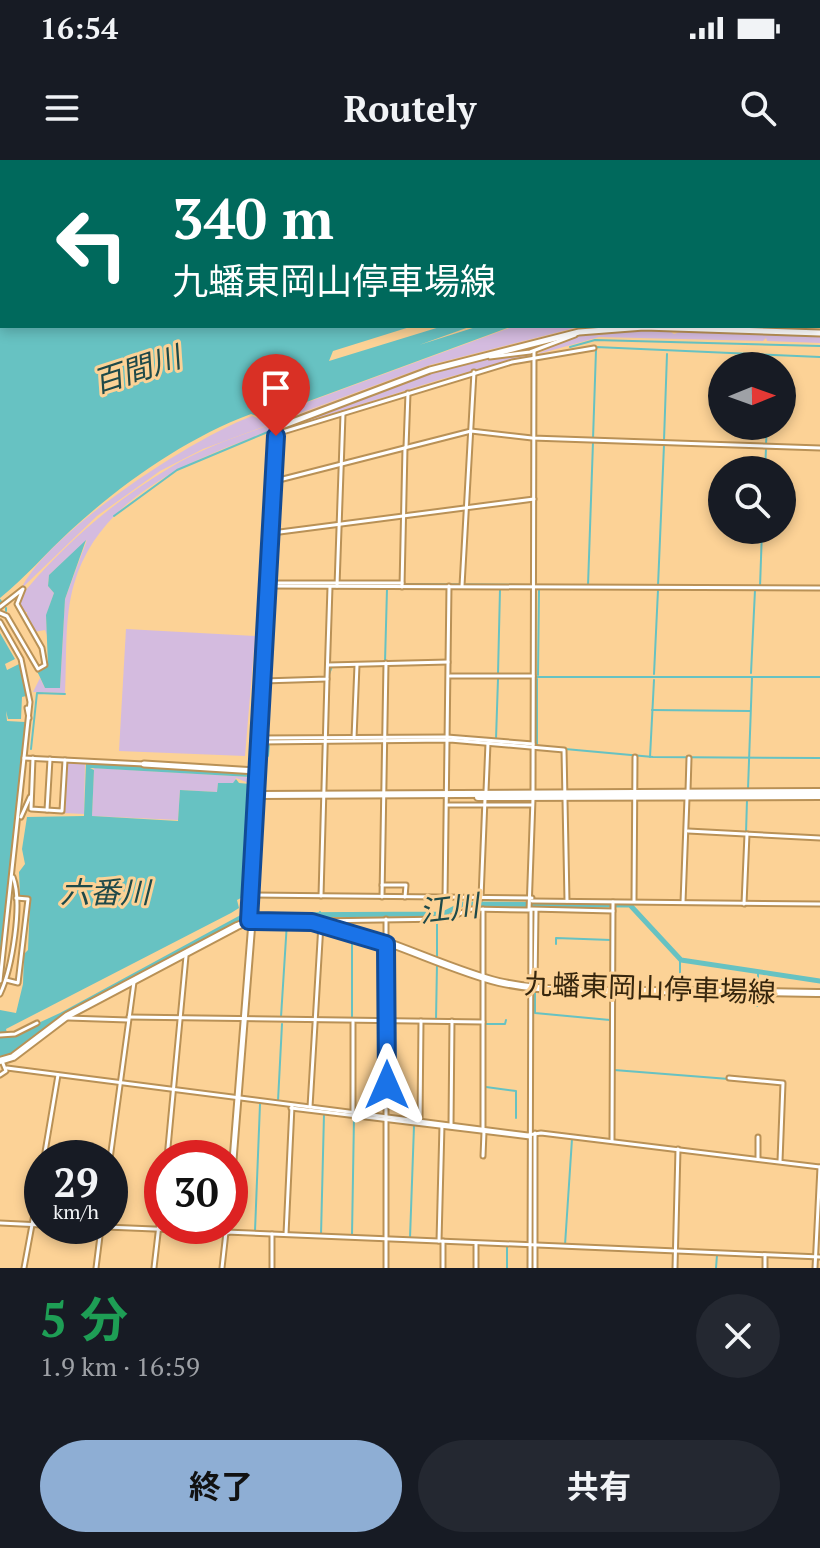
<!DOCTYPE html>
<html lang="ja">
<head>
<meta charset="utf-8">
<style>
	body { margin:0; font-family:"PT Serif","Noto Sans JP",serif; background:#242831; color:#f1f3f6; height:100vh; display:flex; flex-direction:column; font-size:30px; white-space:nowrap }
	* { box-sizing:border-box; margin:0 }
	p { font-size:26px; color:#9ea1a6 }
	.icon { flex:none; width:44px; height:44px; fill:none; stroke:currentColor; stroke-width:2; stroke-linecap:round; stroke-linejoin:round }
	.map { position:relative; height:1108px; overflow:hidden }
	.drawer { display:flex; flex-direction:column; background:#171b24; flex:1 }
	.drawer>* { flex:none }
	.hud { position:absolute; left:0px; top:0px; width:820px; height:168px; box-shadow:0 4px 12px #0003; background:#00695c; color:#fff; overflow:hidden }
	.needle { width:52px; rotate:89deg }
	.fabs { position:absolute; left:708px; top:192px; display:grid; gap:16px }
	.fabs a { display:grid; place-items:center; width:88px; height:88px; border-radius:50%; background:#171b24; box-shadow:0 4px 12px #0003; font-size:40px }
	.speed { position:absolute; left:24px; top:980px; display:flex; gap:16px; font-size:40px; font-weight:700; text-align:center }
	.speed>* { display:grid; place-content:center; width:104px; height:104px; border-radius:50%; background:#171b24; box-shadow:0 4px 12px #0003; line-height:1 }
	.speed small { font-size:20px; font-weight:400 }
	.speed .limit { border:12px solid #d22; background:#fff; color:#111 }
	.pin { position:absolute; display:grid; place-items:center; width:68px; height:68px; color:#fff; margin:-82px -34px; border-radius:50% 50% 50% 0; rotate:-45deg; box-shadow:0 0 8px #0007 }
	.pin .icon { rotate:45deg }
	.me { position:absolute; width:88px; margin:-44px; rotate:0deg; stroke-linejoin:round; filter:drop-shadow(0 0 6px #0008) }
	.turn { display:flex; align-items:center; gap:28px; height:168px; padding:0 40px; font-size:36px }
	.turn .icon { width:104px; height:104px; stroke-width:2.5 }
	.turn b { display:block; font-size:56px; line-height:68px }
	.round { display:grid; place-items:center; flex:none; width:84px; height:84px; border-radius:42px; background:#242831 }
	.head { display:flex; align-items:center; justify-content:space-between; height:136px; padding:0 40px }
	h1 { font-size:48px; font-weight:700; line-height:60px; color:#1e9e55 }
	.cta { display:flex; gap:16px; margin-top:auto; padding:16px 40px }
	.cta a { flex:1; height:92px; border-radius:48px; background:#8eaed4; color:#111; font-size:32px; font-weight:700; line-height:92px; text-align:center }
	.cta a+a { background:#242831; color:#f1f3f6 }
	.status { display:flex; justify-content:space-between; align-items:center; height:56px; padding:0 40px; background:#171b24; direction:ltr }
	.status svg { height:22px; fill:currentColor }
	header { display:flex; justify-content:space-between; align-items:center; height:104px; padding:0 40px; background:#171b24; font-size:36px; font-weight:700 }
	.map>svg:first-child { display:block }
</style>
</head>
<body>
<div class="status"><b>16:54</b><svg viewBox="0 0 49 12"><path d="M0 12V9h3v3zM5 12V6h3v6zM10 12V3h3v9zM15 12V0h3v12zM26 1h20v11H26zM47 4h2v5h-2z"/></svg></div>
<header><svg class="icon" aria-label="menu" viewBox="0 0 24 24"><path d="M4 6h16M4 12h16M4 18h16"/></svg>Routely<svg class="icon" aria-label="search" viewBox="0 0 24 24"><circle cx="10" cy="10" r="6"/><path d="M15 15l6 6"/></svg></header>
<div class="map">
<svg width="820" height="1108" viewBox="0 0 820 1108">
	<rect width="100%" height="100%" fill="#fcd296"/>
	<g fill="#d4bbdf">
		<path d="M515,166H583L430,205L203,289L160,311L97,356L21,429C49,371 191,279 252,256L268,262L270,256Z"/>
		<path d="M592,166H622L586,169L465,199L283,263L275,272L272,270C193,299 100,335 74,424C64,458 67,498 65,533L33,532L40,518L45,528H60L65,439L87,380L49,415L48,426L54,433L46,456L47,475L45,470L34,472L26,458L27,452H22L17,441C59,388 112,342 171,307C209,284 254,271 295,256C392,219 490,187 592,166Z"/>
		<polygon points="620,169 682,169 671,172 674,174 686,170 820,175 820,183 767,181 766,178 763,181 599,177 535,195 582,173"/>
		<polygon points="530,193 533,195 442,219 280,270 407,219 480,198"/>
		<polygon points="126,469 255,476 245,596 119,591"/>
		<polygon points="68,602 85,603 84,654 63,653"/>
		<polygon points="94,608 251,617 251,624 236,618 234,623 218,623 217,632 180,630 178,660 92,656"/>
	</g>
	<g fill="#67c2c2">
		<path d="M413,166L333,191L329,201L443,166H472L419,185L479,166H513L263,258L251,254C186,278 121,324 70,371C45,394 25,418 0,438V167Z"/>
		<polygon points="86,380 65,439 60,528 45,528 38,513 48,506 46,455 54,433 48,426 49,415"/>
		<polygon points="0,473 15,499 5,504 7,510 19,504 26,536 22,537 21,559 8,559 6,551 7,561 25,562 0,802"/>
		<polygon points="86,603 254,612 246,737 251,617 90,608 94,610 92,656 178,661 180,630 217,632 218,623 233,623 236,619 239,623 250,624 243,737 237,740 239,748 231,753 6,869 8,877 60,853 248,751 247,759 69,854 14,895 0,900 0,850 16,853 23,824 24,794 28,790 30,740 20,735 19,712 25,704 22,689 27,657 84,656"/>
	</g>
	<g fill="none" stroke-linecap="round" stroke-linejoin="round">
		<g stroke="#67c2c2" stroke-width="2">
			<polyline points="443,0 444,2"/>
			<polyline points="448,0 450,2"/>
			<polyline points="145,2 152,0"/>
			<polyline points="818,22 820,22"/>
			<polyline points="570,187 595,180 820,186"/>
			<polyline points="519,199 596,187 820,197"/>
			<polyline points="769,206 770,198"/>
			<polyline points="293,267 497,205"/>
			<polyline points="470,270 487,271"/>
			<polyline points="271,272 273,274"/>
			<polyline points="593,279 596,190"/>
			<polyline points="664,280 667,194"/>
			<polyline points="766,284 767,266"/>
			<polyline points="765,310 766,289"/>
			<polyline points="280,318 378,293"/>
			<polyline points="269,321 270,321"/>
			<polyline points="114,356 177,310 270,271"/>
			<polyline points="532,417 532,373"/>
			<polyline points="402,424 529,425"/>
			<polyline points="263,425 265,425"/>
			<polyline points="588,426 593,282"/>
			<polyline points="658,426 664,285"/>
			<polyline points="760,427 762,370"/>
			<polyline points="0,440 2,443"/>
			<polyline points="6,448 6,451"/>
			<polyline points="6,457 39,513"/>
			<polyline points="385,502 387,429"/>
			<polyline points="751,513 755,430"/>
			<polyline points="498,514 500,429"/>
			<polyline points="654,514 658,430"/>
			<polyline points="538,515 539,429"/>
			<polyline points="533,517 820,517"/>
			<polyline points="327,520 332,506"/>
			<polyline points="258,522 259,522"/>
			<polyline points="652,550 750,551"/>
			<polyline points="327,576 327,559"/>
			<polyline points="353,576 354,550"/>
			<polyline points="496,579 498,519"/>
			<polyline points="255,580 256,580"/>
			<polyline points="264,580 435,579"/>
			<polyline points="533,586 550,587"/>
			<polyline points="537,586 537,519"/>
			<polyline points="31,589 37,533 65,534"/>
			<polyline points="565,589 653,597 820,598"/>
			<polyline points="650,597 654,520"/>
			<polyline points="326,613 327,583"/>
			<polyline points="261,627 262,597 268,596 269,584"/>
			<polyline points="748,629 752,518"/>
			<polyline points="382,632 383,600"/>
			<polyline points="746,673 747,640"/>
			<polyline points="256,718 260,645"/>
			<polyline points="381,729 382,638"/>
			<polyline points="323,734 324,668"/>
			<polyline points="255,737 457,739 457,744"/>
			<polyline points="458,739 516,739"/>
			<polyline points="534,739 651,741"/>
			<polyline points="320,752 320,758"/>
			<polyline points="385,755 385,757"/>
			<polyline points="352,757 353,753"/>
			<polyline points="556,784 556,778 611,780"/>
			<polyline points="437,799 437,762"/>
			<polyline points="680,799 680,818 758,822 758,812"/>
			<polyline points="535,831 535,853 610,860"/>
			<polyline points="757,846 757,835"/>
			<polyline points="281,857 287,762"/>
			<polyline points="128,859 385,861"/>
			<polyline points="352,860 352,775"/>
			<polyline points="436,860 437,804"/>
			<polyline points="484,864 505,864 506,860"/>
			<polyline points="8,910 315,949"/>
			<polyline points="614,910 729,919"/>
			<polyline points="486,927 516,931 516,958"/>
			<polyline points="278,941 282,864"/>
			<polyline points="109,998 118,926"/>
			<polyline points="801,1006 819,1008"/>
			<polyline points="161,1040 162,1030"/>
			<polyline points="0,1065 8,1065"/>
			<polyline points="43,1066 84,1068"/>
			<polyline points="255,1071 260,944"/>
			<polyline points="321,1075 324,954"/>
			<polyline points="352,1075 354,957"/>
			<polyline points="334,1078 360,1079"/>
			<polyline points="410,1078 414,966"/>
			<polyline points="565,1085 572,979"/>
			<polyline points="557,1087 655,1092"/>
			<polyline points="220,1108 222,1091"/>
			<polyline points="507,1108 507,1086"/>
			<polyline points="533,1108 534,1085"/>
			<polyline points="716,1108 717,1095"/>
		</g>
		<g stroke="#67c2c2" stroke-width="5">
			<polyline points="254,605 272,274"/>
			<polyline points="247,755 443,754 463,744 630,745 681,800 820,821"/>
		</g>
		<defs>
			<g id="minor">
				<polyline points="55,0 57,2"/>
				<polyline points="246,0 247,2"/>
				<polyline points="272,0 273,2"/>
				<polyline points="298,0 299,2"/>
				<polyline points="445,0 446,2"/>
				<polyline points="152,2 159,0"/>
				<polyline points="213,2 218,0"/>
				<polyline points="572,2 574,0"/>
				<polyline points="634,2 636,0"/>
				<polyline points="490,197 530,192 575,175"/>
				<polyline points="276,274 512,202 594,188"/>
				<polyline points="406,287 408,233"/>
				<polyline points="275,321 471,271 532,278 820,288"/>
				<polyline points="272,373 534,339"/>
				<polyline points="267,423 402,423"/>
				<polyline points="267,426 820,428"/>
				<polyline points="337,426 343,254"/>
				<polyline points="462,426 474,212"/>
				<polyline points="402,427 405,288"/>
				<polyline points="0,447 23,429 17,444 42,488 45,505 38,509 7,456 0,453"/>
				<polyline points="0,462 21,499 30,542 0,821"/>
				<polyline points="328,505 448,502"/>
				<polyline points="450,516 533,516"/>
				<polyline points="263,521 327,519 330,427"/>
				<polyline points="27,548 29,558"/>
				<polyline points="259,578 447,577 533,584"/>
				<polyline points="354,578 357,505"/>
				<polyline points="259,582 450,580 564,590 567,741"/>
				<polyline points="24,598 144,604"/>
				<polyline points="33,598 31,649 62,651 65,600"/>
				<polyline points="486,631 488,583"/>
				<polyline points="533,631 534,191"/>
				<polyline points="688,631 689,598"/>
				<polyline points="448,645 532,645"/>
				<polyline points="47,650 50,599"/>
				<polyline points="21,657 30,637"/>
				<polyline points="688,671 820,678"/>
				<polyline points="382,725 406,725 405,737"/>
				<polyline points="252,735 532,738"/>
				<polyline points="321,736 327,519"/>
				<polyline points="382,737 386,503"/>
				<polyline points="445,738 449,426"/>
				<polyline points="481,738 485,639"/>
				<polyline points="532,741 820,744"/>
				<polyline points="634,741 635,597"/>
				<polyline points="683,742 687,638"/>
				<polyline points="744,744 747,674"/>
				<polyline points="316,761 446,759 471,749 529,750 533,639"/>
				<polyline points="6,820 18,823 28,739 16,738"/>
				<polyline points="535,826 536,750"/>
				<path d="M0,834C12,809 23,743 13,717"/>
				<polyline points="129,857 483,862"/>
				<polyline points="68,858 128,860"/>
				<polyline points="0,875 15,874 37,863"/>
				<polyline points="7,908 528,975 541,973 820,1007"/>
				<polyline points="0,915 6,911 2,901"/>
				<polyline points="729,918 783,923 780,1001"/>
				<polyline points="310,947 321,764"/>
				<polyline points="291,948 530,977"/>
				<polyline points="353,952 353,862"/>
				<polyline points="420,961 421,861"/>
				<polyline points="451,965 452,861"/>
				<polyline points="483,969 483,749"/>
				<polyline points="612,981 613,742"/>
				<polyline points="483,996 484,972"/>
				<polyline points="44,998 58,915"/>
				<polyline points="167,998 186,796"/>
				<polyline points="110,999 134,822"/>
				<polyline points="758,999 758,977"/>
				<polyline points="0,1063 42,1065"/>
				<polyline points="82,1066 226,1072"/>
				<polyline points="286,1074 292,946"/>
				<polyline points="439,1081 442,965"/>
				<polyline points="765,1095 765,1108"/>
				<polyline points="24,1108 42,1011"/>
				<polyline points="96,1108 101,1068"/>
				<polyline points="154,1108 162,1039"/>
				<polyline points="222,1108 226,1072 820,1097"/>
				<polyline points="272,1108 272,1074"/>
				<polyline points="386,1108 386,759"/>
				<polyline points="443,1108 443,1081"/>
				<polyline points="476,1108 476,1084"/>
				<polyline points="530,1108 531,749 613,751"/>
				<polyline points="535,1108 535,973"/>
				<polyline points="675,1108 678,989"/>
				<polyline points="815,1108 820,1007"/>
			</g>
			<g id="tertiary">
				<polyline points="171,0 172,2"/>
				<polyline points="129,2 137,0"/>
				<polyline points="818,29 820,29"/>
				<polyline points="0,149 2,149"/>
				<polyline points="144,604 257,611"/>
				<polyline points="257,635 276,276 279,267 430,210 579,172 644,167 820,173"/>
				<polyline points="230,1038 252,762"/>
				<polyline points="227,1072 227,1066"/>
			</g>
			<g id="secondary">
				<polyline points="478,637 820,636"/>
				<polyline points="249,761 257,635 820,632"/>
				<path d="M0,901L13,897L67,856L237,766C311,734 426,805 499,822C545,832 592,831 638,831C699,831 759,832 820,833"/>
			</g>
		</defs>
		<use href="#minor" stroke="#b99156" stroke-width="7"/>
		<use href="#tertiary" stroke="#b99156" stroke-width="9"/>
		<use href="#secondary" stroke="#b99156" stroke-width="10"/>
		<use href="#minor" stroke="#fff" stroke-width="3"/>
		<use href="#tertiary" stroke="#fff" stroke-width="5"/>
		<use href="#secondary" stroke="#fff" stroke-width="6"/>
	</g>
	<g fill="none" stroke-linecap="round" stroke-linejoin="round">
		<defs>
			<polyline id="route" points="276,276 249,761 312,762 386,784 387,925"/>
		</defs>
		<use href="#route" stroke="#114b97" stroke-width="20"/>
		<use href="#route" stroke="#1a73e8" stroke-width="14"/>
	</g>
	<g text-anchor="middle" stroke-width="6" stroke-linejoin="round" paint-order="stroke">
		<g font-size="28" fill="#36260d" stroke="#fcd296">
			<text transform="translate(650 828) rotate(2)" y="10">九蟠東岡山停車場線</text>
		</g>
		<g font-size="30" font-style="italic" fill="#1e4949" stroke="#fcd296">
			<text transform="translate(137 210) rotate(-18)" y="10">百間川</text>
			<text x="105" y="743">六番川</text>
			<text transform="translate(449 749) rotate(-7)" y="10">江川</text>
		</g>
	</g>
</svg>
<div class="fabs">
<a><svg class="needle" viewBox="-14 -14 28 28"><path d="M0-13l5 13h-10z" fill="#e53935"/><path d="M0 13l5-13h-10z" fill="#9ea1a6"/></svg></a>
<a><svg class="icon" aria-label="search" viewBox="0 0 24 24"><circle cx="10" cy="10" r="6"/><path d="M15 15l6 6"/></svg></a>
</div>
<div class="speed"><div>29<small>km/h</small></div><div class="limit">30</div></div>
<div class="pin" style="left:276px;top:276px;background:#d93025"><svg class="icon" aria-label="arrive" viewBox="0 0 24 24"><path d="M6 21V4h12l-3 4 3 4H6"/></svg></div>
<svg class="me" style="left:387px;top:925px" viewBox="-20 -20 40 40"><path d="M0-17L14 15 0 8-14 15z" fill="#1a73e8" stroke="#fff" stroke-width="4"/></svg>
<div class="hud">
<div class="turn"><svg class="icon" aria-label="left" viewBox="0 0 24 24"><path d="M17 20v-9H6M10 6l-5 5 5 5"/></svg><div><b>340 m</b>九蟠東岡山停車場線</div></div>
</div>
</div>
<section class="drawer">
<div class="head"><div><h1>5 分</h1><p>1.9 km · 16:59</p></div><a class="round"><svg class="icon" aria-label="close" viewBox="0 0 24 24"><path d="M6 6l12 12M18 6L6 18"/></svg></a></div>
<div class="cta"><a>終了</a><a>共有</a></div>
</section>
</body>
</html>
